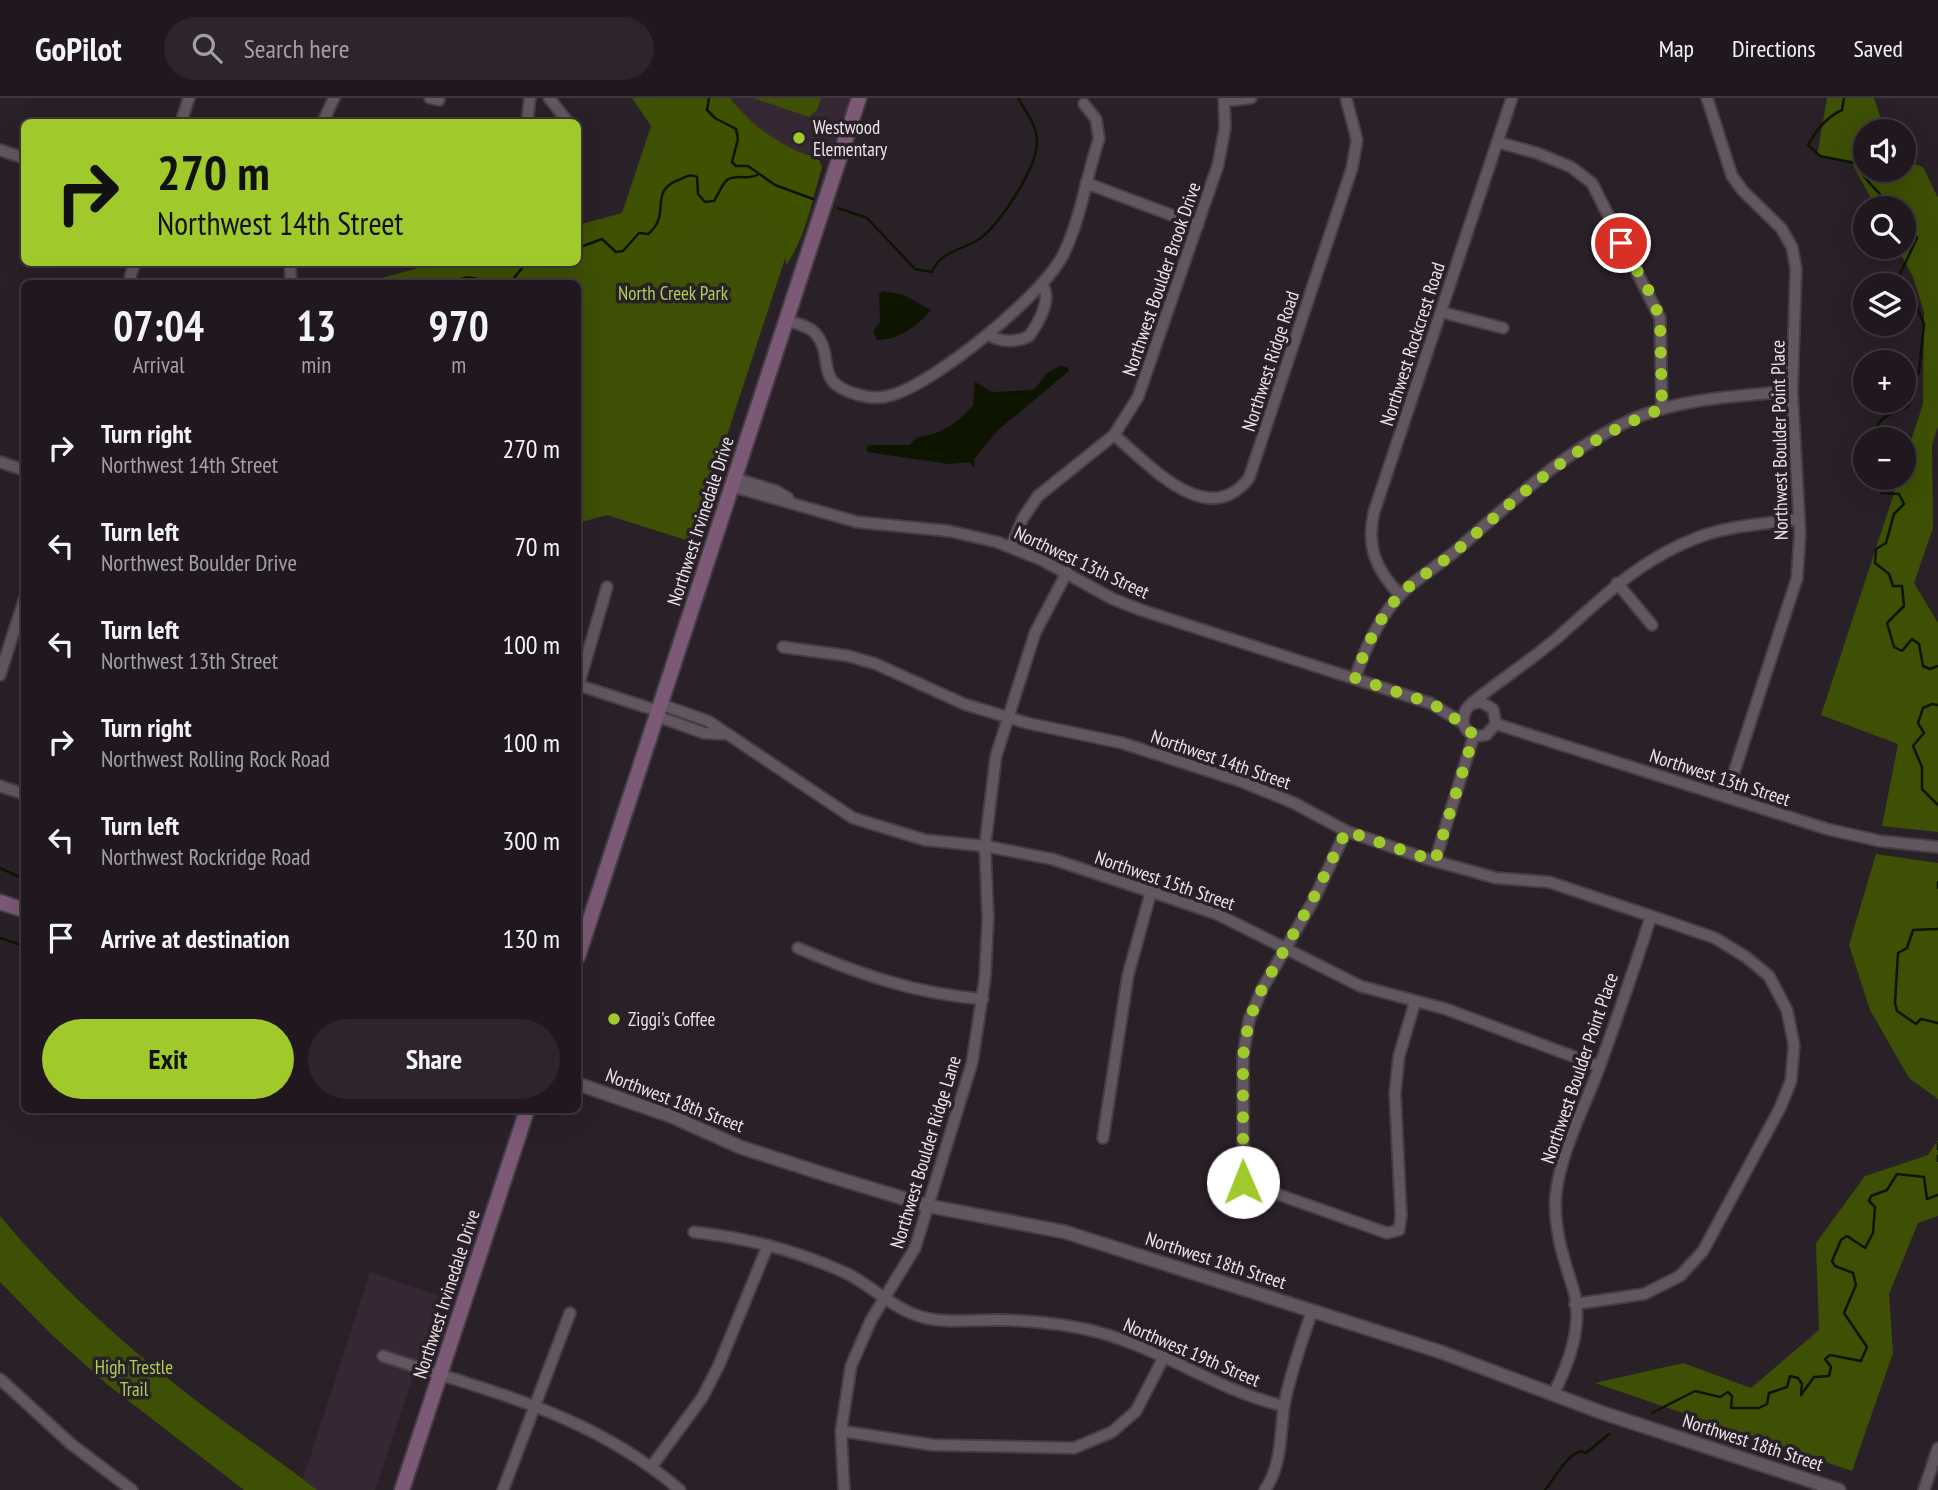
<!DOCTYPE html>
<html lang="en">
<head>
<meta charset="utf-8">
<style>
	body { margin:0; font-family:"PT Sans Narrow",sans-serif; background:#2d252b; color:#f1f3f6; height:100vh; display:flex; flex-direction:column; font-size:26px; white-space:nowrap }
	* { box-sizing:border-box; margin:0 }
	p { font-size:23px; color:#a2a0a4 }
	.icon { flex:none; width:38px; height:38px; fill:none; stroke:currentColor; stroke-width:2; stroke-linecap:round; stroke-linejoin:round }
	.map { position:relative; flex:1; overflow:hidden }
	.side { position:absolute; left:21px; top:182px; width:560px; height:833px; display:flex; flex-direction:column; background:#20181e; border-radius:10px; box-shadow:0 7px 28px #0002,0 0 0 2px #3d373c }
	.side>* { flex:none }
	.hud { position:absolute; left:21px; top:21px; width:560px; height:147px; border-radius:10px; box-shadow:0 7px 28px #0002,0 0 0 2px #3d373c; background:#a0c92b; color:#111; overflow:hidden }
	.fabs { position:absolute; left:1853px; top:21px; display:grid; gap:14px }
	.fabs a { display:grid; place-items:center; width:63px; height:63px; border-radius:50%; background:#20181e; box-shadow:0 7px 28px #0002,0 0 0 2px #3d373c; font-size:35px }
	.pin { position:absolute; display:grid; place-items:center; width:60px; height:60px; color:#fff; margin:-30px; border:4px solid #fff; border-radius:50%; box-shadow:0 2px 7px #0007 }
	.me { position:absolute; width:77px; margin:-38px; rotate:359deg; stroke-linejoin:round; filter:drop-shadow(0 0 5px #0008) }
	.turn { display:flex; align-items:center; gap:24px; height:147px; padding:0 21px; font-size:32px }
	.turn .icon { width:91px; height:91px; stroke-width:2.5 }
	.turn b { display:block; font-size:49px; line-height:60px }
	.eta { display:flex; justify-content:space-evenly; align-items:center; height:119px; text-align:center }
	.eta b { font-size:42px; font-weight:700; line-height:49px }
	.primary-button { display:flex; gap:14px; margin-top:auto; padding:14px 21px }
	.primary-button a { flex:1; height:80px; border-radius:42px; background:#a0c92b; color:#111; font-size:28px; font-weight:700; line-height:80px; text-align:center }
	.primary-button a+a { background:#2d252b; color:#f1f3f6 }
	ul { padding:0; list-style:none }
	li { display:flex; align-items:center; gap:21px; height:98px; padding:0 21px }
	li div { flex:1 }
	li b { display:block; font-size:26px }
	li em { font-style:normal }
	header { display:flex; align-items:center; gap:42px; box-sizing:border-box; height:98px; padding:0 35px; background:#20181e; border-bottom:2px solid #3d373c }
	header strong { font-size:33px }
	nav { display:flex; gap:38px; margin-inline-start:auto; font-size:24px }
	.search { width:490px; height:63px; background:#2d252b; display:flex; align-items:center; gap:18px; box-sizing:border-box; padding:0 24px; border-radius:38px; color:#a2a0a4; font-size:26px }
	.map>svg:first-child { display:block }
</style>
</head>
<body>
<header>
<strong>GoPilot</strong>
<div class="search"><svg class="icon" aria-label="search" viewBox="0 0 24 24"><circle cx="10" cy="10" r="6"/><path d="M15 15l6 6"/></svg>Search here</div>
<nav><a>Map</a><a>Directions</a><a>Saved</a></nav>
</header>
<div class="map">
<svg width="1938" height="1392" viewBox="0 0 1938 1392">
	<rect width="100%" height="100%" fill="#2a2028"/>
	<g fill="#362734">
		<polygon points="683,0 854,0 832,64 698,21"/>
		<polygon points="370,1174 440,1198 375,1392 317,1392 303,1381"/>
	</g>
	<g fill="#3d5004">
		<polygon points="632,0 683,0 698,21 818,60 692,444 607,417 578,425 578,186 360,186 437,165 578,164 578,127 622,115 651,28"/>
		<polygon points="753,0 821,0 817,12 809,19"/>
		<polygon points="1827,0 1874,0 1885,33 1866,33 1866,72 1904,72 1904,62 1923,69 1938,100 1938,328 1932,347 1933,430 1914,485 1938,525 1938,734 1882,728 1898,646 1821,617 1899,380 1904,380 1904,364 1923,306 1924,214 1913,179 1897,149 1904,149 1904,110 1876,110 1852,65 1817,58"/>
		<polygon points="1876,756 1938,765 1938,1001 1909,980 1870,912 1849,847"/>
		<polygon points="1938,1042 1938,1118 1918,1125 1889,1196 1893,1255 1852,1373 1595,1285 1683,1265 1751,1290 1819,1232 1816,1145 1865,1078 1928,1057"/>
		<path d="M0,1118C55,1184 120,1244 189,1297C231,1330 275,1359 317,1392H244L108,1287L52,1237L0,1184Z"/>
	</g>
	<g fill="#3f5202">
		<path d="M654,0H730C754,31 783,49 819,62L822,69C812,102 806,139 786,167L784,125C734,75 715,131 666,129L646,161L635,158L622,171L579,172L568,165L578,164V134L611,128L629,119L657,76L683,64L690,55C689,39 663,18 654,0Z"/>
		<path d="M488,165V164L564,165C553,174 541,175 530,185H429L438,165H471L478,168Z"/>
	</g>
	<g fill="#0d1400">
		<path d="M883,193L904,197L931,212C919,227 897,243 877,242L873,233L880,224L879,196Z"/>
		<path d="M1060,268L1068,269L1069,273L998,332L974,361L975,370L969,364L949,366L867,354V348L872,347H910L917,339C938,338 960,324 973,307L975,284L992,294L1034,292L1047,275Z"/>
	</g>
	<g fill="none" stroke-linecap="round" stroke-linejoin="round">
		<g stroke="#0d1400" stroke-width="2.5">
			<polyline points="709,0 707,12 715,20 736,31 738,41 732,64 736,68 748,68 775,87 813,101"/>
			<path d="M1844,0L1842,12C1827,19 1816,32 1808,47L1820,58L1855,65C1861,77 1884,102 1896,110"/>
			<path d="M838,110L867,120L915,171L932,174C940,154 961,152 978,142C999,129 1038,68 1037,43C1036,24 1026,15 1018,0"/>
			<path d="M578,150L602,141L616,154L623,153L639,135L648,136C673,116 646,93 681,81C688,78 690,76 697,79L698,96L705,104L714,103C718,97 722,86 727,82C736,76 747,82 757,77"/>
			<path d="M452,186C463,177 477,178 488,186"/>
			<polyline points="509,186 527,164"/>
			<polyline points="1886,187 1898,180 1917,140 1904,115"/>
			<polyline points="1879,226 1881,226"/>
			<path d="M1878,341L1875,335C1879,315 1894,317 1908,308L1912,298L1910,286L1919,274L1924,226L1916,207L1904,212"/>
			<polyline points="1871,380 1882,395 1899,396 1904,406 1894,416 1886,445 1876,451 1875,465 1889,476 1893,488 1902,488 1904,508 1887,525 1894,549 1902,553 1912,541 1919,546 1923,568 1930,571 1938,568"/>
			<polyline points="1938,607 1932,606 1923,610 1918,625 1924,635 1913,648 1922,669 1922,691 1938,707"/>
			<polyline points="0,770 24,781"/>
			<polyline points="1938,784 1938,790"/>
			<polyline points="1938,831 1913,832 1907,850 1898,855 1895,905 1897,913 1916,926 1921,921 1938,925"/>
			<polyline points="0,840 24,848"/>
			<polyline points="1938,1045 1938,1051"/>
			<polyline points="1938,1058 1938,1063"/>
			<polyline points="1652,1315 1695,1293 1720,1299 1728,1294 1732,1298 1731,1310 1759,1310 1767,1306 1769,1295 1787,1289 1790,1278 1798,1280 1802,1286 1801,1297 1814,1279 1829,1278 1831,1269 1825,1261 1830,1257 1861,1263 1867,1249 1844,1215 1856,1187 1853,1175 1835,1168 1832,1163 1841,1142 1847,1138 1865,1150 1873,1135 1875,1109 1869,1103 1871,1098 1887,1092 1897,1076 1924,1079 1927,1101 1938,1097"/>
			<path d="M1545,1392C1557,1378 1563,1361 1580,1353L1586,1355L1609,1336"/>
		</g>
		<defs>
			<g id="minor">
				<polyline points="430,0 439,2"/>
				<polyline points="549,0 568,24"/>
				<polyline points="1707,0 1732,78 1743,93 1781,130 1792,149 1796,171 1792,293 1800,435 1797,480 1726,699"/>
				<polyline points="1224,3 1251,0"/>
				<polyline points="181,24 189,0"/>
				<polyline points="323,24 334,0"/>
				<polyline points="527,24 530,0"/>
				<polyline points="1497,44 1537,55 1571,69 1592,85 1660,220 1662,311"/>
				<polyline points="0,52 24,60"/>
				<polyline points="1086,85 1198,127"/>
				<polyline points="290,164 291,186"/>
				<polyline points="128,186 135,164"/>
				<polyline points="1441,214 1503,230"/>
				<path d="M786,222C795,226 808,227 815,235C836,258 812,284 856,296C868,300 880,301 892,297C935,285 1043,197 1063,157C1081,121 1086,79 1099,41L1096,21L1084,6"/>
				<path d="M989,236C998,245 1018,244 1029,238C1038,226 1053,200 1042,187"/>
				<path d="M1114,337C1148,365 1207,434 1249,380L1352,70L1357,42L1346,0"/>
				<polyline points="0,364 24,372"/>
				<polyline points="734,380 776,393 788,400"/>
				<polyline points="731,388 857,424 949,433 997,444 1042,462 1113,501 1141,512 1430,605 1463,625"/>
				<polyline points="1011,449 1023,420 1038,398 1114,337 1138,299 1218,67 1225,30 1224,0"/>
				<polyline points="1617,485 1652,527"/>
				<path d="M1400,497C1376,472 1366,449 1374,414L1512,0"/>
				<polyline points="783,549 849,558 876,566 964,606 1027,625 1122,645 1240,683 1294,705 1346,733 1424,760 1496,780 1549,784 1651,818 1715,840 1746,859 1769,878 1787,912 1794,947 1791,983 1780,1010 1703,1153 1680,1178 1644,1196 1575,1206"/>
				<polyline points="0,577 24,502"/>
				<path d="M1355,580C1365,551 1379,519 1401,496C1418,479 1441,466 1459,450C1514,402 1567,350 1635,320C1683,300 1741,298 1792,293"/>
				<polyline points="578,587 658,613"/>
				<polyline points="578,589 607,489"/>
				<polyline points="660,606 708,623 853,720 925,742 985,748 1052,761 1173,801 1217,816 1360,888 1446,911 1599,968"/>
				<path d="M1471,606L1481,604L1493,611L1496,626L1486,637C1463,642 1456,618 1472,605C1500,582 1530,563 1557,540C1605,498 1638,462 1699,439C1730,427 1766,426 1799,421"/>
				<polyline points="656,618 704,635 723,636"/>
				<polyline points="1496,626 1827,731 1880,743 1938,749"/>
				<polyline points="0,688 24,696"/>
				<polyline points="1346,733 1313,803 1262,891 1249,922 1243,958 1243,1084 1387,1135 1399,1132 1401,1118 1395,995 1399,958 1415,904"/>
				<polyline points="1435,763 1474,637"/>
				<path d="M798,850C859,876 916,896 983,901"/>
				<polyline points="1103,1040 1128,877 1151,794"/>
				<path d="M694,1134C747,1140 799,1153 848,1176C871,1188 891,1208 916,1217C942,1227 974,1221 1001,1222C1035,1223 1068,1226 1101,1235C1166,1253 1219,1293 1284,1308"/>
				<path d="M383,1258C493,1295 590,1315 680,1392"/>
				<polyline points="0,1281 71,1346 132,1392"/>
				<path d="M1553,1297C1569,1265 1584,1226 1573,1190C1563,1159 1553,1129 1556,1096C1561,1052 1584,1011 1599,970C1617,920 1635,869 1651,818"/>
				<polyline points="841,1333 933,1347 1074,1350 1112,1334 1136,1313 1164,1259"/>
				<polyline points="652,1368 702,1300 719,1267 768,1147"/>
				<polyline points="503,1392 570,1215"/>
				<polyline points="844,1392 841,1333 851,1268 871,1222 915,1150 972,965 985,880 988,820 985,748 996,658 1035,535 1067,474"/>
				<path d="M1265,1392C1282,1367 1280,1336 1284,1308C1290,1275 1302,1244 1312,1213"/>
				<polyline points="1924,1392 1938,1350"/>
			</g>
			<polyline id="tertiary" points="578,986 671,1018 740,1049 833,1079 929,1108 1065,1134 1441,1254 1603,1315 1839,1392"/>
			<g id="secondary">
				<polyline points="0,804 24,812"/>
				<polyline points="578,858 859,0"/>
				<polyline points="402,1392 527,1012"/>
			</g>
		</defs>
		<use href="#minor" stroke="#473e45" stroke-width="14"/>
		<use href="#tertiary" stroke="#473e45" stroke-width="16"/>
		<use href="#secondary" stroke="#473e45" stroke-width="18"/>
		<use href="#minor" stroke="#625760" stroke-width="10"/>
		<use href="#tertiary" stroke="#625760" stroke-width="12"/>
		<use href="#secondary" stroke="#7c5977" stroke-width="14"/>
	</g>
	<g fill="none" stroke-linecap="round" stroke-linejoin="round">
		<path stroke="#a0c92b" stroke-width="12" stroke-dasharray="0 21.6" d="M1243,1084V958L1249,922L1262,891L1312,803L1346,733L1435,763L1474,637L1447,614L1430,605L1355,580C1365,551 1379,518 1401,496C1417,480 1438,468 1456,453C1520,397 1580,340 1662,311L1660,220L1648,191L1621,145"/>
	</g>
	<g fill="#a0c92b" stroke="#2a2028" stroke-width="2.5">
		<circle cx="799" cy="40" r="7"/>
		<circle cx="614" cy="921" r="7"/>
	</g>
	<g text-anchor="middle" stroke-width="7" stroke-linejoin="round" paint-order="stroke">
		<g font-size="19" fill="#eae3e8" stroke="#2a2028" text-anchor="start">
			<text x="813" y="36">Westwood<tspan x="813" dy="22">Elementary</tspan></text>
			<text x="628" y="928">Ziggi's Coffee</text>
		</g>
		<g font-size="19" fill="#eae3e8" stroke="#2a2028">
			<text transform="translate(1161 181) rotate(-71)" y="7">Northwest Boulder Brook Drive</text>
			<text transform="translate(1412 246) rotate(-72)" y="7">Northwest Rockcrest Road</text>
			<text transform="translate(1270 263) rotate(-72)" y="7">Northwest Ridge Road</text>
			<text transform="translate(1779 342) rotate(-91)" y="7">Northwest Boulder Point Place</text>
			<text transform="translate(700 423) rotate(-72)" y="7">Northwest Irvinedale Drive</text>
			<text transform="translate(1082 464) rotate(25)" y="7">Northwest 13th Street</text>
			<text transform="translate(1221 661) rotate(19)" y="7">Northwest 14th Street</text>
			<text transform="translate(1720 679) rotate(18)" y="7">Northwest 13th Street</text>
			<text transform="translate(1165 782) rotate(19)" y="7">Northwest 15th Street</text>
			<text transform="translate(1579 970) rotate(-71)" y="7">Northwest Boulder Point Place</text>
			<text transform="translate(675 1002) rotate(21)" y="7">Northwest 18th Street</text>
			<text transform="translate(925 1054) rotate(-73)" y="7">Northwest Boulder Ridge Lane</text>
			<text transform="translate(1216 1162) rotate(18)" y="7">Northwest 18th Street</text>
			<text transform="translate(446 1196) rotate(-72)" y="7">Northwest Irvinedale Drive</text>
			<text transform="translate(1192 1254) rotate(23)" y="7">Northwest 19th Street</text>
			<text transform="translate(1753 1344) rotate(18)" y="7">Northwest 18th Street</text>
		</g>
		<g font-size="19" fill="#abd056" stroke="#2a2028">
			<text x="673" y="202">North Creek Park</text>
			<text x="134" y="1276">High Trestle<tspan x="134" dy="22">Trail</tspan></text>
		</g>
	</g>
</svg>
<div class="fabs">
<a><svg class="icon" aria-label="sound" viewBox="0 0 24 24"><path d="M4 9h4l5-4v14l-5-4H4zM17 9q2 3 0 6"/></svg></a>
<a><svg class="icon" aria-label="search" viewBox="0 0 24 24"><circle cx="10" cy="10" r="6"/><path d="M15 15l6 6"/></svg></a>
<a><svg class="icon" aria-label="layers" viewBox="0 0 24 24"><path d="M12 4l9 5-9 5-9-5zM3 14l9 5 9-5"/></svg></a>
<a>+</a>
<a>−</a>
</div>
<div class="pin" style="left:1621px;top:145px;background:#d93025"><svg class="icon" aria-label="arrive" viewBox="0 0 24 24"><path d="M6 21V4h12l-3 4 3 4H6"/></svg></div>
<svg class="me" style="left:1243px;top:1084px" viewBox="-20 -20 40 40"><circle r="19" fill="#fff"/><path d="M0-13L10 11 0 6-10 11z" fill="#a0c92b"/></svg>
<div class="hud">
<div class="turn"><svg class="icon" aria-label="right" viewBox="0 0 24 24"><path d="M7 20v-9h11M14 6l5 5-5 5"/></svg><div><b>270 m</b>Northwest 14th Street</div></div>
</div>
<section class="side">
<div class="eta">
<div><b>07:04</b><p>Arrival</p></div>
<div><b>13</b><p>min</p></div>
<div><b>970</b><p>m</p></div>
</div>
<ul>
<li><svg class="icon" aria-label="right" viewBox="0 0 24 24"><path d="M7 20v-9h11M14 6l5 5-5 5"/></svg><div><b>Turn right</b><p>Northwest 14th Street</p></div><em>270 m</em></li>
<li><svg class="icon" aria-label="left" viewBox="0 0 24 24"><path d="M17 20v-9H6M10 6l-5 5 5 5"/></svg><div><b>Turn left</b><p>Northwest Boulder Drive</p></div><em>70 m</em></li>
<li><svg class="icon" aria-label="left" viewBox="0 0 24 24"><path d="M17 20v-9H6M10 6l-5 5 5 5"/></svg><div><b>Turn left</b><p>Northwest 13th Street</p></div><em>100 m</em></li>
<li><svg class="icon" aria-label="right" viewBox="0 0 24 24"><path d="M7 20v-9h11M14 6l5 5-5 5"/></svg><div><b>Turn right</b><p>Northwest Rolling Rock Road</p></div><em>100 m</em></li>
<li><svg class="icon" aria-label="left" viewBox="0 0 24 24"><path d="M17 20v-9H6M10 6l-5 5 5 5"/></svg><div><b>Turn left</b><p>Northwest Rockridge Road</p></div><em>300 m</em></li>
<li><svg class="icon" aria-label="arrive" viewBox="0 0 24 24"><path d="M6 21V4h12l-3 4 3 4H6"/></svg><div><b>Arrive at destination</b></div><em>130 m</em></li>
</ul>
<div class="primary-button"><a>Exit</a><a>Share</a></div>
</section>
</div>
</body>
</html>
